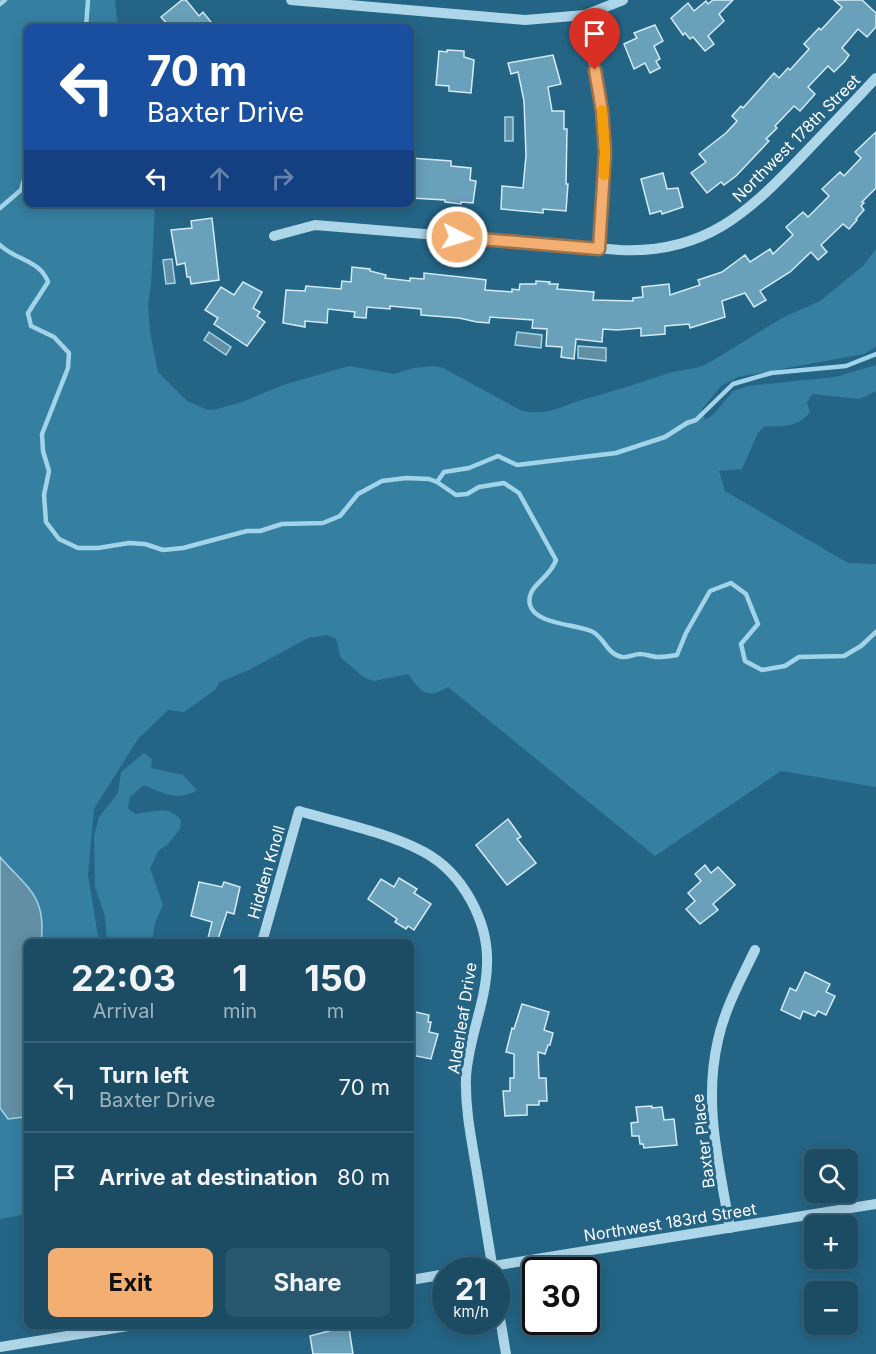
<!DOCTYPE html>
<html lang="en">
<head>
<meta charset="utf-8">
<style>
	body { margin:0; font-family:Inter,sans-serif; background:#28566d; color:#f1f3f6; height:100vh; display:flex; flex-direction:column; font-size:22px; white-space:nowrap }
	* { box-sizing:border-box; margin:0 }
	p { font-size:20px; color:#a0b4bf }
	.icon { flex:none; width:33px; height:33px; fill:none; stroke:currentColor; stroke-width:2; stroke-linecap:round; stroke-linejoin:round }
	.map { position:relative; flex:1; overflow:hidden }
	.side { position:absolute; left:24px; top:939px; width:390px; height:390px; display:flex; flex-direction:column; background:#1b4c64; border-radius:9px; box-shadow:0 3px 15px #0003,0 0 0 2px #396378 }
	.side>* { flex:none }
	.hud { position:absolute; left:24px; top:24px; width:390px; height:183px; border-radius:9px; box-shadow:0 3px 15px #0003,0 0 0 2px #396378; background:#1a4fa0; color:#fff; overflow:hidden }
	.tools { position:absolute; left:804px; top:1149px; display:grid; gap:12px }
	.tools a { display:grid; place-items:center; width:54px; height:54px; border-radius:9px; background:#1b4c64; box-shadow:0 3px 15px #0003,0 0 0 2px #396378; font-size:30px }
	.speed { position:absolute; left:432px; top:1257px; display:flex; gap:12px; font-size:30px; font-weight:700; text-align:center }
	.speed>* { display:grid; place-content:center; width:78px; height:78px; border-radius:50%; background:#1b4c64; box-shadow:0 3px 15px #0003,0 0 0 2px #396378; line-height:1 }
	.speed small { font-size:15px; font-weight:400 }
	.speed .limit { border:3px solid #111; border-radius:9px; background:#fff; color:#111 }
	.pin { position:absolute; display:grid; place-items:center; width:51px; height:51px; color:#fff; margin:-62px -26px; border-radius:50% 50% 50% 0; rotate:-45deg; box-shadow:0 0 6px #0007 }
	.pin .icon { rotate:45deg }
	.me { position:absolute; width:66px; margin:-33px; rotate:95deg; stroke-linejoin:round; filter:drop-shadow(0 0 4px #0008) }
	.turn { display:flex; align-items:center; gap:21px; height:126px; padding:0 24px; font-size:27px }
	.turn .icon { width:78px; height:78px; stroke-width:2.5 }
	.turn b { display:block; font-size:42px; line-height:51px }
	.lanes { display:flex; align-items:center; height:57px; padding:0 24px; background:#0003; justify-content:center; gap:30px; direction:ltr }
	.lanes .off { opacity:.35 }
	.eta { display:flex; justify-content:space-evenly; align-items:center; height:102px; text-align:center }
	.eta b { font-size:36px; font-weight:700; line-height:42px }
	.button { display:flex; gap:12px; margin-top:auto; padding:12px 24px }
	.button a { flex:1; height:69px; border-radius:9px; background:#f3af71; color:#111; font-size:24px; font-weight:700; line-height:69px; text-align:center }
	.button a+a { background:#28566d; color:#f1f3f6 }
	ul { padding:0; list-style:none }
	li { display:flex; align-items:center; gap:18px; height:90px; padding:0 24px; border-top:2px solid #396378 }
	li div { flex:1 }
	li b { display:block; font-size:22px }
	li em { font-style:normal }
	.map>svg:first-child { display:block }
</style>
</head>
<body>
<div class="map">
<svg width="876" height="1354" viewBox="0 0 876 1354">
	<rect width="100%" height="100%" fill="#246586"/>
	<g fill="#357fa1">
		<path d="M0,0H115L118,27H27V204H155L151,285L148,304L150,332L158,372L187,401L208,410L217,409L242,402L283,385L349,366L394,374L414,368L434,366L443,368L522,411C550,416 560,406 585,399C613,391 640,383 666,374C680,369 694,370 707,364L782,318L820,301L863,266L876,249V347L864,354L738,377L721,386L702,409L705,420L713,415L733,391L748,386L835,377L876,365V391L860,399L812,394L807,403L810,412C799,427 783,427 765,426L758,433L742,469L719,471L725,491L848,563L876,564V787L781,771L655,856L448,687C427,700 421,692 408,674L374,681L365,678L341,658L336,639L327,635L308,638L249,670L220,682L215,690L184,712L168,710L138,739L94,809L88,875L99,942H27V1214L0,1219Z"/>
		<path d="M144,753L152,759L151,768L183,775L197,790C178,802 162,793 144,785L130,797L128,808L135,814C153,812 168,805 181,820L180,829L167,845L159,850L150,868L163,905L155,923L152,942H107L105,916L95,887L94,836L99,817L118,793L121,772Z"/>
	</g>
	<g fill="#628fa4" stroke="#a2d4e9" stroke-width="1.5">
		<rect x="505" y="117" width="8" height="24"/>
		<polygon points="172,259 175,283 166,284 163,260"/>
		<polygon points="209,332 231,347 226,355 204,340"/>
		<polygon points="517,332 542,335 541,348 515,345"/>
		<polygon points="578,346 606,348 606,361 578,358"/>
		<path d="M0,857C27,888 47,896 41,942H27V1053L24,1084V1117L8,1119L0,1108Z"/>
	</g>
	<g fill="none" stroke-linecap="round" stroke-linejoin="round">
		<g stroke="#a2d4e9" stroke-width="4.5">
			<polyline points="0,4 5,0"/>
			<polyline points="86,27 88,0"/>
			<polyline points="0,208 21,190 27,169"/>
			<path d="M0,245C15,260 40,260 48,282L28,313L31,326L54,337L69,353L68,368L42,434L43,451L49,471L44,495L46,522L59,539L78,548H98L129,543L145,544L163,550L183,548L247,531H260L282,524L323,523L340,516L358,494L382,481L406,478L429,479L437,482L456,495L467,494L479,487L504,483L519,493L556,560C550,579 525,586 530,605C535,624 574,624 591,631C604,636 606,654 622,657C628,658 634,654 640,654C646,654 652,657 658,657C664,657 671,656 677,655L686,633L710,591L731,583L746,594L758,624L741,644L745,661L762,670L785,666L799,657L844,656L861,646L876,632"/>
			<polyline points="437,482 444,472 469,468 498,456 517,465 616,453 665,437 687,423 696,420 733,384 771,373 846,366 876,354"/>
		</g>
	</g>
	<g fill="#69a0ba" stroke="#d2ebf7" stroke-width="1.5">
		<polygon points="182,0 186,0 199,16 203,12 215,27 170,27 161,17"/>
		<polygon points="713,0 733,0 719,14 724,21 708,36 714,44 705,51 693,37 690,39 685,33 683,35 671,18 688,3 694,11 706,1 708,4"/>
		<polygon points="834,0 862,0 876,13 876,27 867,37 858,29 842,48 849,55 845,61 834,72 828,66 808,87 815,94 800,111 794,106 775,126 777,128 766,139 769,141 736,176 724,185 721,182 707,193 691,173 706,162 699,154 726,133 737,121 732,116 741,106 743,108 774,73 779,78 788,68 790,70 809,49 804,44 819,28 821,30 842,7"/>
		<polygon points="655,25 663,41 654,46 660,59 656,61 660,68 650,73 645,63 634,69 624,44 637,38 634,33"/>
		<polygon points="447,50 464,51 464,57 474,60 471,93 449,91 449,86 436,85 439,51 447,52"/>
		<polygon points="553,55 561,84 548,87 552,111 564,111 564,129 567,129 566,184 568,184 566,211 543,209 543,213 501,209 502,186 523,188 526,155 524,101 518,72 511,74 508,63"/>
		<polygon points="876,132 876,188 862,202 864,203 861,206 864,210 856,219 857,220 849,229 843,224 821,245 827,252 818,260 811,252 790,272 760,291 766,300 754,307 745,293 722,301 725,317 690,328 689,324 665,326 665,334 641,336 641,328 617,330 603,329 602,342 576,339 574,359 561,357 562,347 546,346 547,329 532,328 533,320 490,317 489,323 477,322 459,318 421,315 421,309 390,306 390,309 367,307 366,318 354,317 355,312 328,309 327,323 305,321 305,327 283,323 286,290 305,291 306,286 341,289 342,281 351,282 352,267 370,269 370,271 386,275 385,278 410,281 410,278 424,279 424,273 479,279 486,280 485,290 512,292 512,289 519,290 520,284 536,284 536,281 550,282 549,284 558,284 557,289 594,292 593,300 633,301 633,298 643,297 642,287 669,284 670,295 700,285 698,280 722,272 745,255 750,262 770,249 773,254 793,235 786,227 803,212 808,217 829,196 822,189 840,172 844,176 861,158 855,152"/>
		<polygon points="411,158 451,161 451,166 471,168 470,180 476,181 473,203 461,202 461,204 445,202 445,200 411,198"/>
		<polygon points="663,173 667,189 678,188 683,207 662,214 661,211 650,214 641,179"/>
		<polygon points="212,218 219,280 191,284 190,277 187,277 185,263 177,265 171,230 192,228 191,221"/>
		<polygon points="243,282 262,292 253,308 260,312 257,316 265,322 247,346 214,324 218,318 205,310 221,287 234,295"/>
		<polygon points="508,819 521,837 517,839 536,863 507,885 476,845"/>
		<polygon points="705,865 711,873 718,867 735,885 713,904 718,910 700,924 686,909 695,901 688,893 701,881 695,874"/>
		<polygon points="399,878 417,889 414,893 431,904 414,930 408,926 406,929 395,922 397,919 368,899 381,879 394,887"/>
		<polygon points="199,882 222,887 224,882 240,887 234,914 227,912 217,942 207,942 212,922 191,916"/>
		<polygon points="805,972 830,984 826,992 835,996 826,1015 818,1011 815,1016 803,1011 800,1019 781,1010 790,988 796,991"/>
		<polygon points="522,1004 549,1012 544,1030 553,1033 550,1045 548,1045 545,1054 538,1052 539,1078 546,1078 547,1101 539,1101 539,1105 527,1105 527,1115 505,1116 503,1091 510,1091 510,1078 514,1078 514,1054 506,1052 512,1028 514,1029"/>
		<polygon points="411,1011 429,1015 428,1022 431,1022 429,1032 438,1034 431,1059 411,1055"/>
		<polygon points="652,1106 652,1108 662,1107 664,1120 674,1119 677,1145 644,1148 643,1144 640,1144 639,1136 632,1136 631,1123 638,1122 636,1107"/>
		<polygon points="340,1328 349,1328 353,1354 313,1354 310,1336"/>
	</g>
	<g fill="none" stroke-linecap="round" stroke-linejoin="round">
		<g stroke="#aed6e9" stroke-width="10">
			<polyline points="291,0 525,20 585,15 623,0"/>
			<polyline points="585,15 602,111 605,152 599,249"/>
			<path d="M274,236L315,225L620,250C705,254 749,212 803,155C828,129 852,104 876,78"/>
			<path d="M262,942L299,811C340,823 386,832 424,852C463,873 489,922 487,965C486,1003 468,1039 466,1077C465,1108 471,1137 476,1167C482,1202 487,1236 493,1270"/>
			<path d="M730,1228C719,1164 703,1104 718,1040C725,1008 741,979 755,950"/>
			<polyline points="468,1270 876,1204"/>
			<polyline points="411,1280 446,1274"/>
			<polyline points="496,1294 506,1354"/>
			<polyline points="0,1347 128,1326"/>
		</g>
	</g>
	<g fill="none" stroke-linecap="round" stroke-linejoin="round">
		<defs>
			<polyline id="route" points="457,237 599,249 605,152 602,111 595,70"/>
		</defs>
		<use href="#route" stroke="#9e7249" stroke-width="15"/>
		<use href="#route" stroke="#f3af71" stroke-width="10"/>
		<polyline stroke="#f59e0b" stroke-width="10" points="602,110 605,152 604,175"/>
	</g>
	<g text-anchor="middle" stroke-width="6" stroke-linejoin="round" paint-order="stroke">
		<g font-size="16" fill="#fff" stroke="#246586">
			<text transform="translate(796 138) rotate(-45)" y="6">Northwest 178th Street</text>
			<text transform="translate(266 872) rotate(-74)" y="6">Hidden Knoll</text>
			<text transform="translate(462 1018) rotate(-81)" y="6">Alderleaf Drive</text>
			<text transform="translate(703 1141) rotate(-97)" y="6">Baxter Place</text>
			<text transform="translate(670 1222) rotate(-9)" y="6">Northwest 183rd Street</text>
		</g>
	</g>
</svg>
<div class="tools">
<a><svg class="icon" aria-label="search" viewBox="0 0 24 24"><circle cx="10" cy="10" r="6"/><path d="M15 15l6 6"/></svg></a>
<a>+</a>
<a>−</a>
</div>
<div class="speed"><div>21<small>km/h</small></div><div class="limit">30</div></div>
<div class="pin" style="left:595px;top:70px;background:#d93025"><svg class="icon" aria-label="arrive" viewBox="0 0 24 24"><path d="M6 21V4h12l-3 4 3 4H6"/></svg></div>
<svg class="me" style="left:457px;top:237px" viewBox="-20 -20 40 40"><circle r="17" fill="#f3af71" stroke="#fff" stroke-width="3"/><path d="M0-11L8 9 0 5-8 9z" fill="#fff"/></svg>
<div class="hud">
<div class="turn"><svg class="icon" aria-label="left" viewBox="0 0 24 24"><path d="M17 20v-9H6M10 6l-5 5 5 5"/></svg><div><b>70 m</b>Baxter Drive</div></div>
<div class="lanes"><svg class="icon" aria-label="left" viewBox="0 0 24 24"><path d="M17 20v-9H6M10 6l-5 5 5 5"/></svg><svg class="icon off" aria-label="ahead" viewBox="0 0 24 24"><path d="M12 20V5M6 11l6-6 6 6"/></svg><svg class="icon off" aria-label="right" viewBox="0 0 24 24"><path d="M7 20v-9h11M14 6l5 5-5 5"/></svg></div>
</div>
<section class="side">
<div class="eta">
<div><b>22:03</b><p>Arrival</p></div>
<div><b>1</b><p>min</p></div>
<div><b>150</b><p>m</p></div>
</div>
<ul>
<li><svg class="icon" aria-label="left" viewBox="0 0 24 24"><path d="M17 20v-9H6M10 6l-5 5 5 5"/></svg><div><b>Turn left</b><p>Baxter Drive</p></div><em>70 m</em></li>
<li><svg class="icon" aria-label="arrive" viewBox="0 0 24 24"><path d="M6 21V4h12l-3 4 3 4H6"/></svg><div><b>Arrive at destination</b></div><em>80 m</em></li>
</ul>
<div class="button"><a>Exit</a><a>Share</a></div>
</section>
</div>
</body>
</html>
